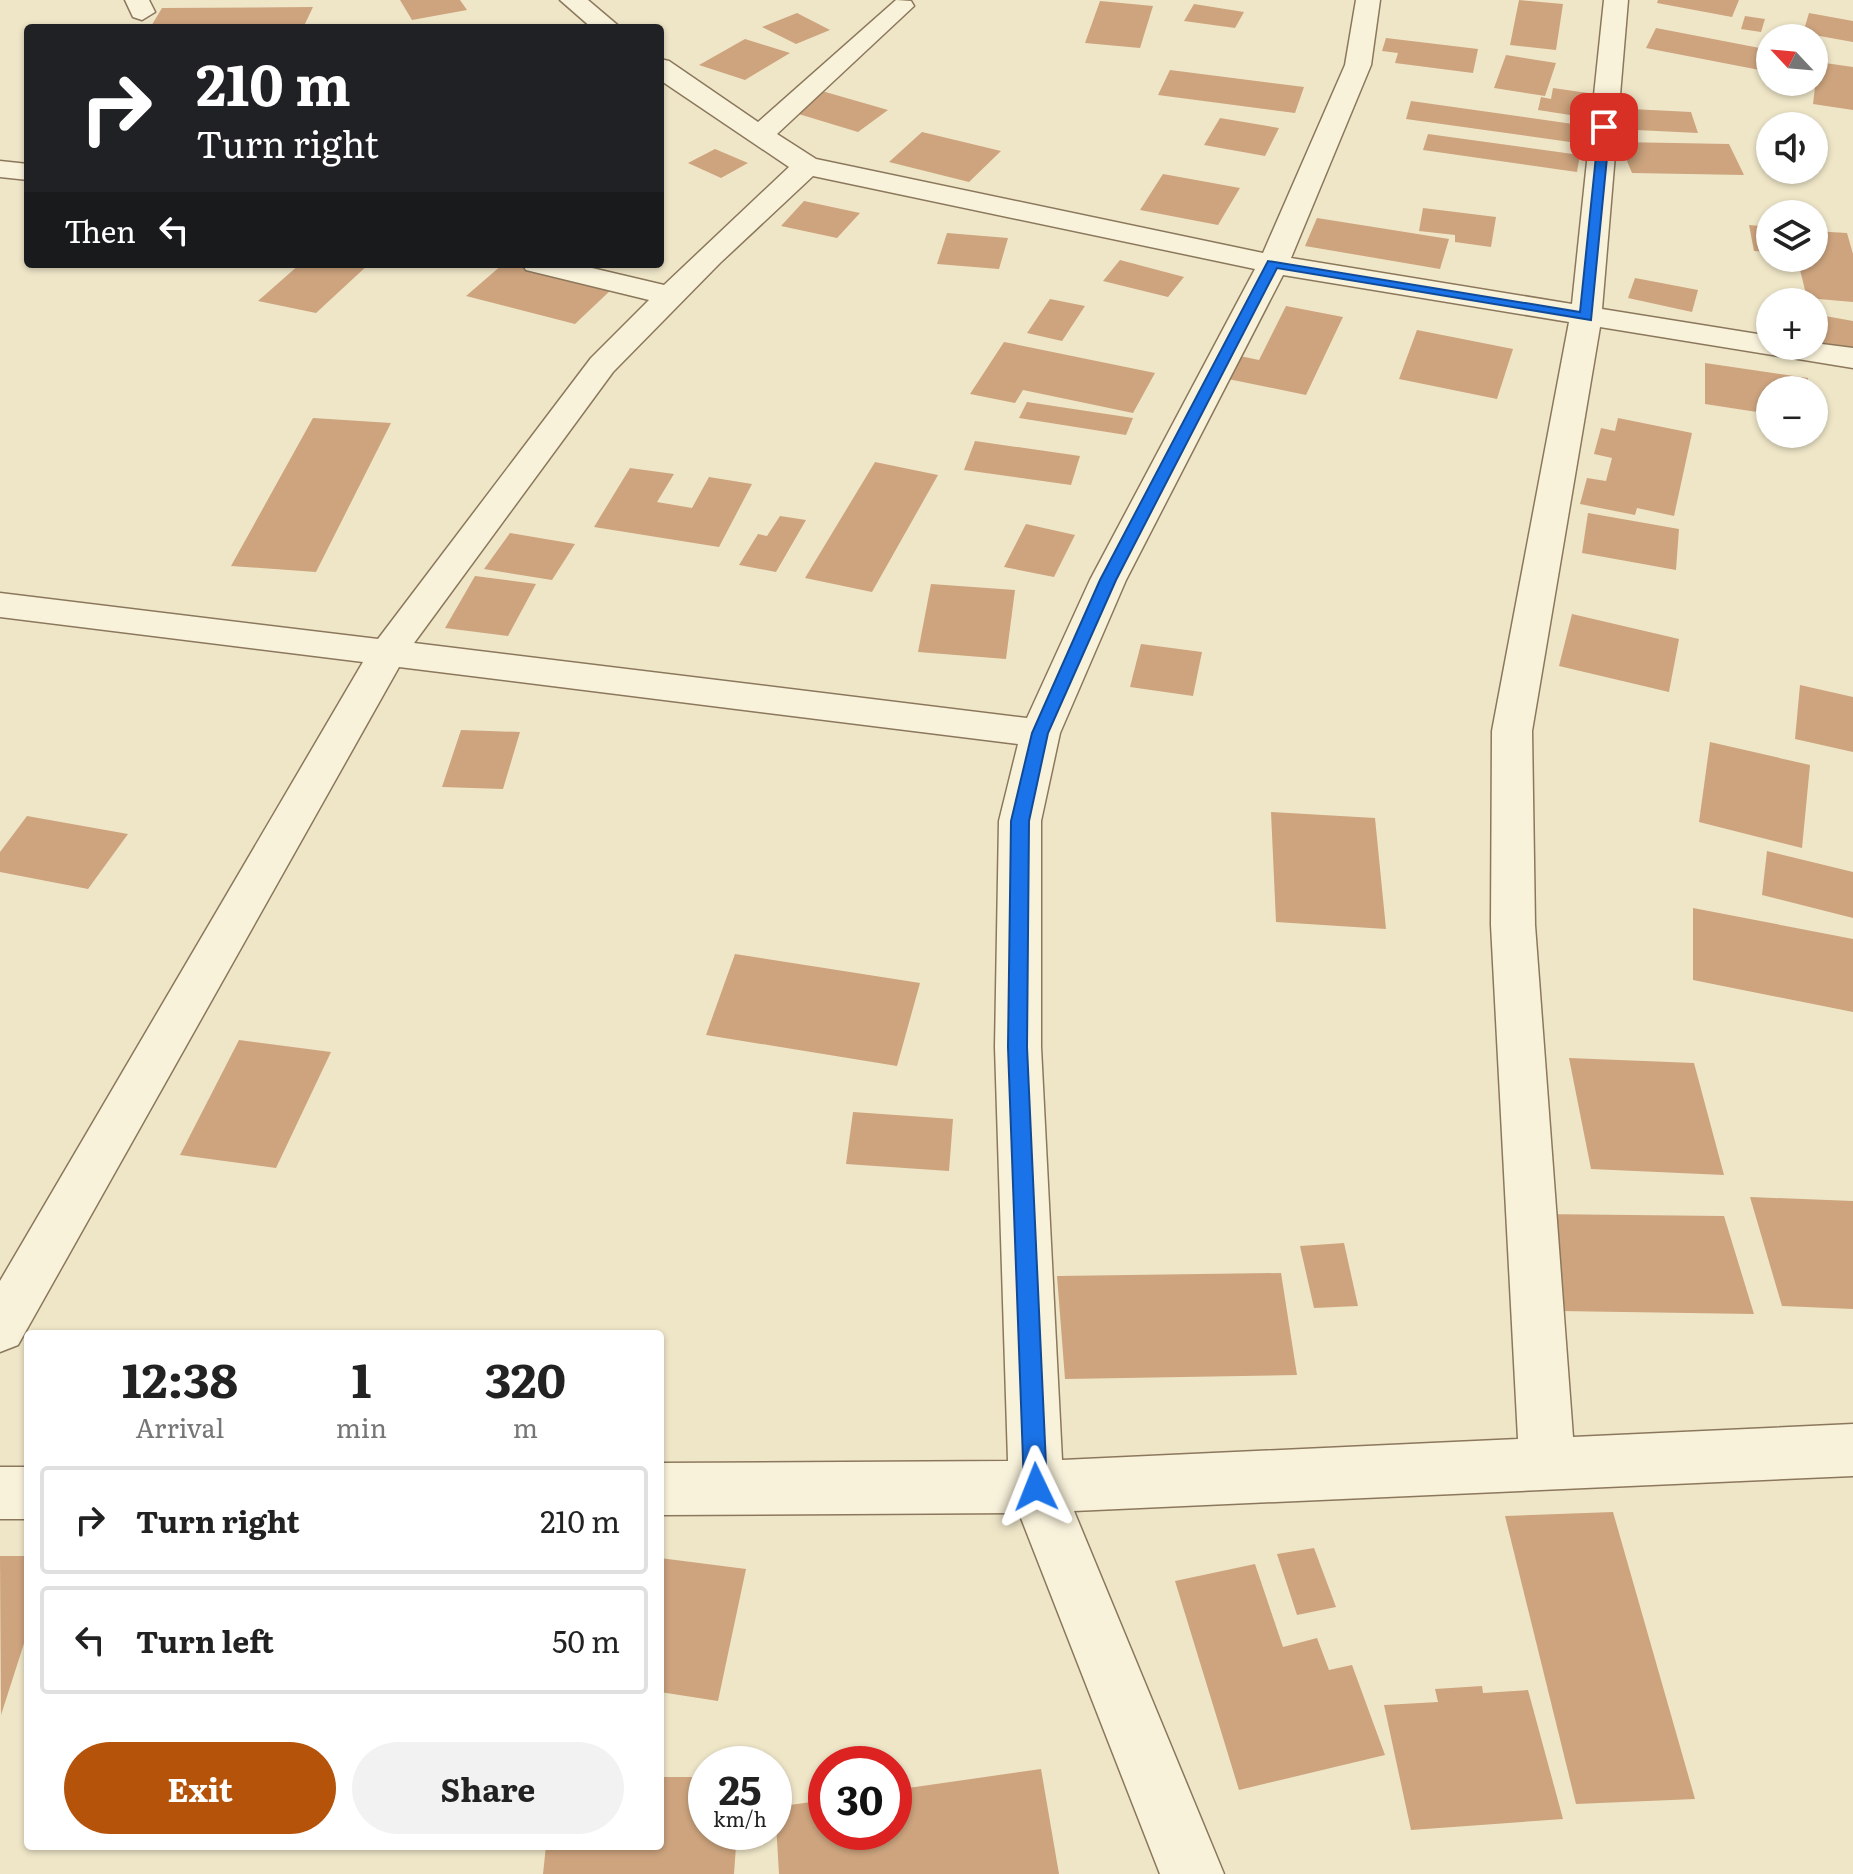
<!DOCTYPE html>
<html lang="en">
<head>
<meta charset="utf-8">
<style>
	body { margin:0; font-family:Literata,serif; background:#f2f2f2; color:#222; height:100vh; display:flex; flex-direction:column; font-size:30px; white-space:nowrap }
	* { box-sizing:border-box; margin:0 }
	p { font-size:26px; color:#767676 }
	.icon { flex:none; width:44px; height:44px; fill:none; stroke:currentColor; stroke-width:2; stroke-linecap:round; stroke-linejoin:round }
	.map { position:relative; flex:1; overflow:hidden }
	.panel { position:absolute; left:24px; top:1330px; width:640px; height:520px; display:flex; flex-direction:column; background:#fff; border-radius:8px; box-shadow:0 2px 6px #0004 }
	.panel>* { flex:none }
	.hud { position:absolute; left:24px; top:24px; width:640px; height:244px; border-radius:8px; box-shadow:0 2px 6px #0004; background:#202124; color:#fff; overflow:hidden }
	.needle { width:52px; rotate:296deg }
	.buttons { position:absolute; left:1756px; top:24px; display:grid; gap:16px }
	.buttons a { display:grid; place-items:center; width:72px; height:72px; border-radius:50%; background:#fff; box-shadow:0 2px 6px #0004; font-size:40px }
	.speed { position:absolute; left:688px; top:1746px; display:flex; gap:16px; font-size:40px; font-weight:700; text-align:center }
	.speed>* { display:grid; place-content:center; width:104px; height:104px; border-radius:50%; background:#fff; box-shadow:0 2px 6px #0004; line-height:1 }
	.speed small { font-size:20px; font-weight:400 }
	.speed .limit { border:12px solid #d22; background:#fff; color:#111 }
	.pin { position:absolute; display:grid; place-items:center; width:68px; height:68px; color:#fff; margin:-34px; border-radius:16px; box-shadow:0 4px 12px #0006 }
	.me { position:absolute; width:88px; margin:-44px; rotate:358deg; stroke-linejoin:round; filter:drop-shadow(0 0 6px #0008) }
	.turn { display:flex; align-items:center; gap:28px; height:168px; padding:0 40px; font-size:36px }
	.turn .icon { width:104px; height:104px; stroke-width:2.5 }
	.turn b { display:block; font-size:56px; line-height:68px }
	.then { display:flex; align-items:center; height:76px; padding:0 40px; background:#0003; gap:16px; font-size:30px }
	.eta { display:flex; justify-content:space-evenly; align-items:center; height:136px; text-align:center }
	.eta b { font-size:48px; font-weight:700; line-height:56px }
	.primary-button { display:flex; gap:16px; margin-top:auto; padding:16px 40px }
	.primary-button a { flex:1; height:92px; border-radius:48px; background:#b45309; color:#fff; font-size:32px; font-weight:700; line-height:92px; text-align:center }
	.primary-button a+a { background:#f2f2f2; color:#222 }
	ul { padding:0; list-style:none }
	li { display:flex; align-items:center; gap:24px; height:108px; margin:0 16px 12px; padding:0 24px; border:4px solid #e0e0e0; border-radius:8px }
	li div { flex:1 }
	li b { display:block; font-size:30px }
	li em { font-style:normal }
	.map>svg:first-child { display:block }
</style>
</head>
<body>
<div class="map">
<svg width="1853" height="1874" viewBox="0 0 1853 1874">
	<rect width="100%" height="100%" fill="#efe6c8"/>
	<g fill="#cda47e">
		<polygon points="400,0 460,0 467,10 412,20"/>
		<polygon points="1519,0 1563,4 1556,50 1510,45"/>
		<polygon points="1658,0 1739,0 1732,17 1657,3"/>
		<polygon points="1100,1 1153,6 1140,48 1085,43"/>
		<polygon points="1194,4 1244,12 1235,28 1184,21"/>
		<polygon points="313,7 303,28 150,28 162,8"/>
		<polygon points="797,13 830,30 796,44 762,27"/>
		<polygon points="1809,13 1853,21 1853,42 1803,33"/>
		<polygon points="1745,16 1765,19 1761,32 1741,29"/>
		<polygon points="1656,28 1770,50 1770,72 1646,48"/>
		<polygon points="1386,38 1478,49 1473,73 1395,63 1398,53 1382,51"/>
		<polygon points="745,39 790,53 745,80 699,65"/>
		<polygon points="1506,55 1556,63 1545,96 1494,88"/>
		<polygon points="1818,62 1853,67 1853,110 1813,104"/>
		<polygon points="1170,70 1304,87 1295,113 1158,95"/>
		<polygon points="1553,88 1588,93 1583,117 1538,110 1541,97 1551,99"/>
		<polygon points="822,91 888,110 858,132 792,112"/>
		<polygon points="1411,101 1580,125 1577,143 1406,119"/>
		<polygon points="1611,108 1691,112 1698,133 1616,129"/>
		<polygon points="1220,118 1279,128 1265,156 1204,145"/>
		<polygon points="922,132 1001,151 969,182 889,162"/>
		<polygon points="1428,134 1580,155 1577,172 1423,150"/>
		<polygon points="1619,142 1729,144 1744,175 1632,173"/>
		<polygon points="715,149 748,163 721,178 688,163"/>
		<polygon points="1163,174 1240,188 1218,225 1140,210"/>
		<polygon points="804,201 860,213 837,238 781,226"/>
		<polygon points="1423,208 1496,217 1491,247 1455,242 1455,235 1419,231"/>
		<polygon points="1317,218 1449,239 1440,269 1305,246"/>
		<polygon points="1749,225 1770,227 1770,252 1754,251"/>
		<polygon points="1814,231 1847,233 1853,254 1853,302 1807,298 1797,258 1814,258"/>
		<polygon points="947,233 1008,238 999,269 937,264"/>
		<polygon points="1120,260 1184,277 1168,297 1103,281"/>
		<polygon points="300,264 369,264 316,313 258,301"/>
		<polygon points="503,264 514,264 613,288 575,324 466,296"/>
		<polygon points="1635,278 1698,290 1692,312 1628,298"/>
		<polygon points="1050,299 1085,306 1062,341 1027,333"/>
		<polygon points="1286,306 1343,317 1306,395 1228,379 1240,356 1259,360"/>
		<polygon points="1814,314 1853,321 1853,349 1814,343"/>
		<polygon points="1417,330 1513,349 1497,399 1399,379"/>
		<polygon points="1004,342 1155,373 1133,413 1023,390 1015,403 970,394"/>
		<polygon points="1705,363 1808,378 1808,390 1770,390 1770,414 1705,404"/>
		<polygon points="1027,402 1133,418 1126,435 1019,418"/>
		<polygon points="313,418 391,423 316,572 231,566"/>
		<polygon points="1618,418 1692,433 1674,516 1637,508 1635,515 1580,504 1587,478 1606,481 1612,458 1594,454 1601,428 1615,431"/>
		<polygon points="975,441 1080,456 1071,485 964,470"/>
		<polygon points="875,462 938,475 872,592 805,578"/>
		<polygon points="630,468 674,474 657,502 692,508 709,477 752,484 719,547 594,527"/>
		<polygon points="1588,513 1679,529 1676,570 1582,553"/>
		<polygon points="780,516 806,520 776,572 739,565 758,534 767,536"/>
		<polygon points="1026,524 1075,535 1054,577 1004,567"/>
		<polygon points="510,533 575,544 552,580 484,569"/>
		<polygon points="475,576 536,584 508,636 445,628"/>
		<polygon points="931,584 1015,590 1006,659 918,652"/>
		<polygon points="1572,614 1679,639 1669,692 1559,666"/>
		<polygon points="1141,644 1202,652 1193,696 1130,687"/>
		<polygon points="1800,685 1853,697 1853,752 1795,739"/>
		<polygon points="461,730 520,732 503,789 442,787"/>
		<polygon points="1710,742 1810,765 1802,848 1699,822"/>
		<polygon points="1271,812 1375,818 1386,929 1276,922"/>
		<polygon points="27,816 128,834 88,889 0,872 0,852"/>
		<polygon points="1767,851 1853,872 1853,918 1762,895"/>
		<polygon points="1693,908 1853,939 1853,1012 1693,980"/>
		<polygon points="735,954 920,983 897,1066 706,1035"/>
		<polygon points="239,1040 331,1052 276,1168 180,1155"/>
		<polygon points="1569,1058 1694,1063 1724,1175 1591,1169"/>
		<polygon points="853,1112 953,1119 949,1171 846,1164"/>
		<polygon points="1750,1197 1853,1201 1853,1309 1782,1306"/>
		<polygon points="1537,1214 1724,1216 1754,1314 1559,1311"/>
		<polygon points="1344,1243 1358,1306 1314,1308 1300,1246"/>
		<polygon points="1281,1273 1297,1375 1065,1379 1057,1276"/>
		<polygon points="1613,1512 1695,1799 1576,1804 1505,1516"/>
		<polygon points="1314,1548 1336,1607 1297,1615 1277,1554"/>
		<polygon points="0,1556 28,1556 28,1631 1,1715"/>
		<polygon points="660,1558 746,1569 718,1701 660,1692"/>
		<polygon points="1255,1564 1283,1647 1317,1638 1329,1670 1352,1665 1385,1755 1239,1790 1175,1581"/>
		<polygon points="1482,1686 1483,1693 1528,1690 1563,1819 1411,1830 1384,1705 1438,1702 1435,1689"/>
		<polygon points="1041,1769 1059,1874 779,1874 775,1807 826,1800 826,1832 894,1832 894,1790"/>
		<polygon points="660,1777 706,1777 706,1832 737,1832 734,1874 543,1874 546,1846 660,1846"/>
	</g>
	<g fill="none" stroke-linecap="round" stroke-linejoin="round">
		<defs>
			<g id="street">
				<polygon points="125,0 149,0 155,12 142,20 133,17"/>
				<polygon points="560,0 588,0 621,28 592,28"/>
				<path d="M896,0L911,1L914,6L777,134L816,159L1263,253L1345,65L1356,0H1380L1371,65L1291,258L1572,304L1604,0H1628L1602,309L1770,336V346H1814V343L1853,348V368L1600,327L1532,731L1535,925L1573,1437L1853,1424V1476L1074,1511L1224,1874H1160L1019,1513L660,1515V1463L1008,1461L995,1047L999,821L1018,744L399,667L18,1345L0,1352V1281L363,662L0,617V593L378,639L591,358L649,300L526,270L522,264H575L664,285L789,167L660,80V59L669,61L758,122ZM813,176L1255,269L1090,580L1027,718L414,643L613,372L720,263ZM1283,275L1569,322L1492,731L1491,925L1518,1439L1062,1460L1041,1047V821L1060,733L1126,580Z"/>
				<polygon points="0,161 28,164 28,180 0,177"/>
				<rect x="0" y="1467" width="28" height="52"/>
			</g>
		</defs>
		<use href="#street" stroke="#8b785c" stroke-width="3"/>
		<use href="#street" fill="#f9f2db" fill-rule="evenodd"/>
	</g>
	<polygon fill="#1a73e8" stroke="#114b97" stroke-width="2" points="1604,123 1610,127 1591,320 1277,268 1116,580 1048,733 1029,821 1027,1047 1047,1487 1044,1495 1036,1498 1028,1495 1024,1487 1008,1047 1011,821 1032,733 1100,580 1268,261 1580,312 1599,127"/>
</svg>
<div class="buttons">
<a><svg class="needle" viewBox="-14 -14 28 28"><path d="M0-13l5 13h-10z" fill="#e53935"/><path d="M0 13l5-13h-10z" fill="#767676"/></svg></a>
<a><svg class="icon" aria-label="sound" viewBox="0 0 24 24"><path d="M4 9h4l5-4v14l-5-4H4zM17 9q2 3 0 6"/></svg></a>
<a><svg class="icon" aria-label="layers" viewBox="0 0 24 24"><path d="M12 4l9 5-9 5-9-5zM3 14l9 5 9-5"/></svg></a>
<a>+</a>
<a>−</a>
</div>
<div class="speed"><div>25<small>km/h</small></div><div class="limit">30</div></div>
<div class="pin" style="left:1604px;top:127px;background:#d93025"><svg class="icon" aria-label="arrive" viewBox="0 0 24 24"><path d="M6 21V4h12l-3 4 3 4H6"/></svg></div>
<svg class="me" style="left:1036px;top:1487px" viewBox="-20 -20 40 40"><path d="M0-17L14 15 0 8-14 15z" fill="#1a73e8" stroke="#fff" stroke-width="4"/></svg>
<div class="hud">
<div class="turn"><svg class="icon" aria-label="right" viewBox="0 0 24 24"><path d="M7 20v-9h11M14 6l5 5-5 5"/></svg><div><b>210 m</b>Turn right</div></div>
<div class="then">Then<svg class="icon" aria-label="left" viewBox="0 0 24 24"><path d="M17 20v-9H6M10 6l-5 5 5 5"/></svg></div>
</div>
<section class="panel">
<div class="eta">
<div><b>12:38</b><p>Arrival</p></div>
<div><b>1</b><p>min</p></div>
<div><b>320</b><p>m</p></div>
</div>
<ul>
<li><svg class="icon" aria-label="right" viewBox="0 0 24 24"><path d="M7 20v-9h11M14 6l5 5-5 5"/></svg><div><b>Turn right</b></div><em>210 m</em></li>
<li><svg class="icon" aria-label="left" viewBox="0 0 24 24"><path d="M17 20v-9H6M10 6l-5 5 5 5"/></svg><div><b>Turn left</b></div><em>50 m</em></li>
</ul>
<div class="primary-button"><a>Exit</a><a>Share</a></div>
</section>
</div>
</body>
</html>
